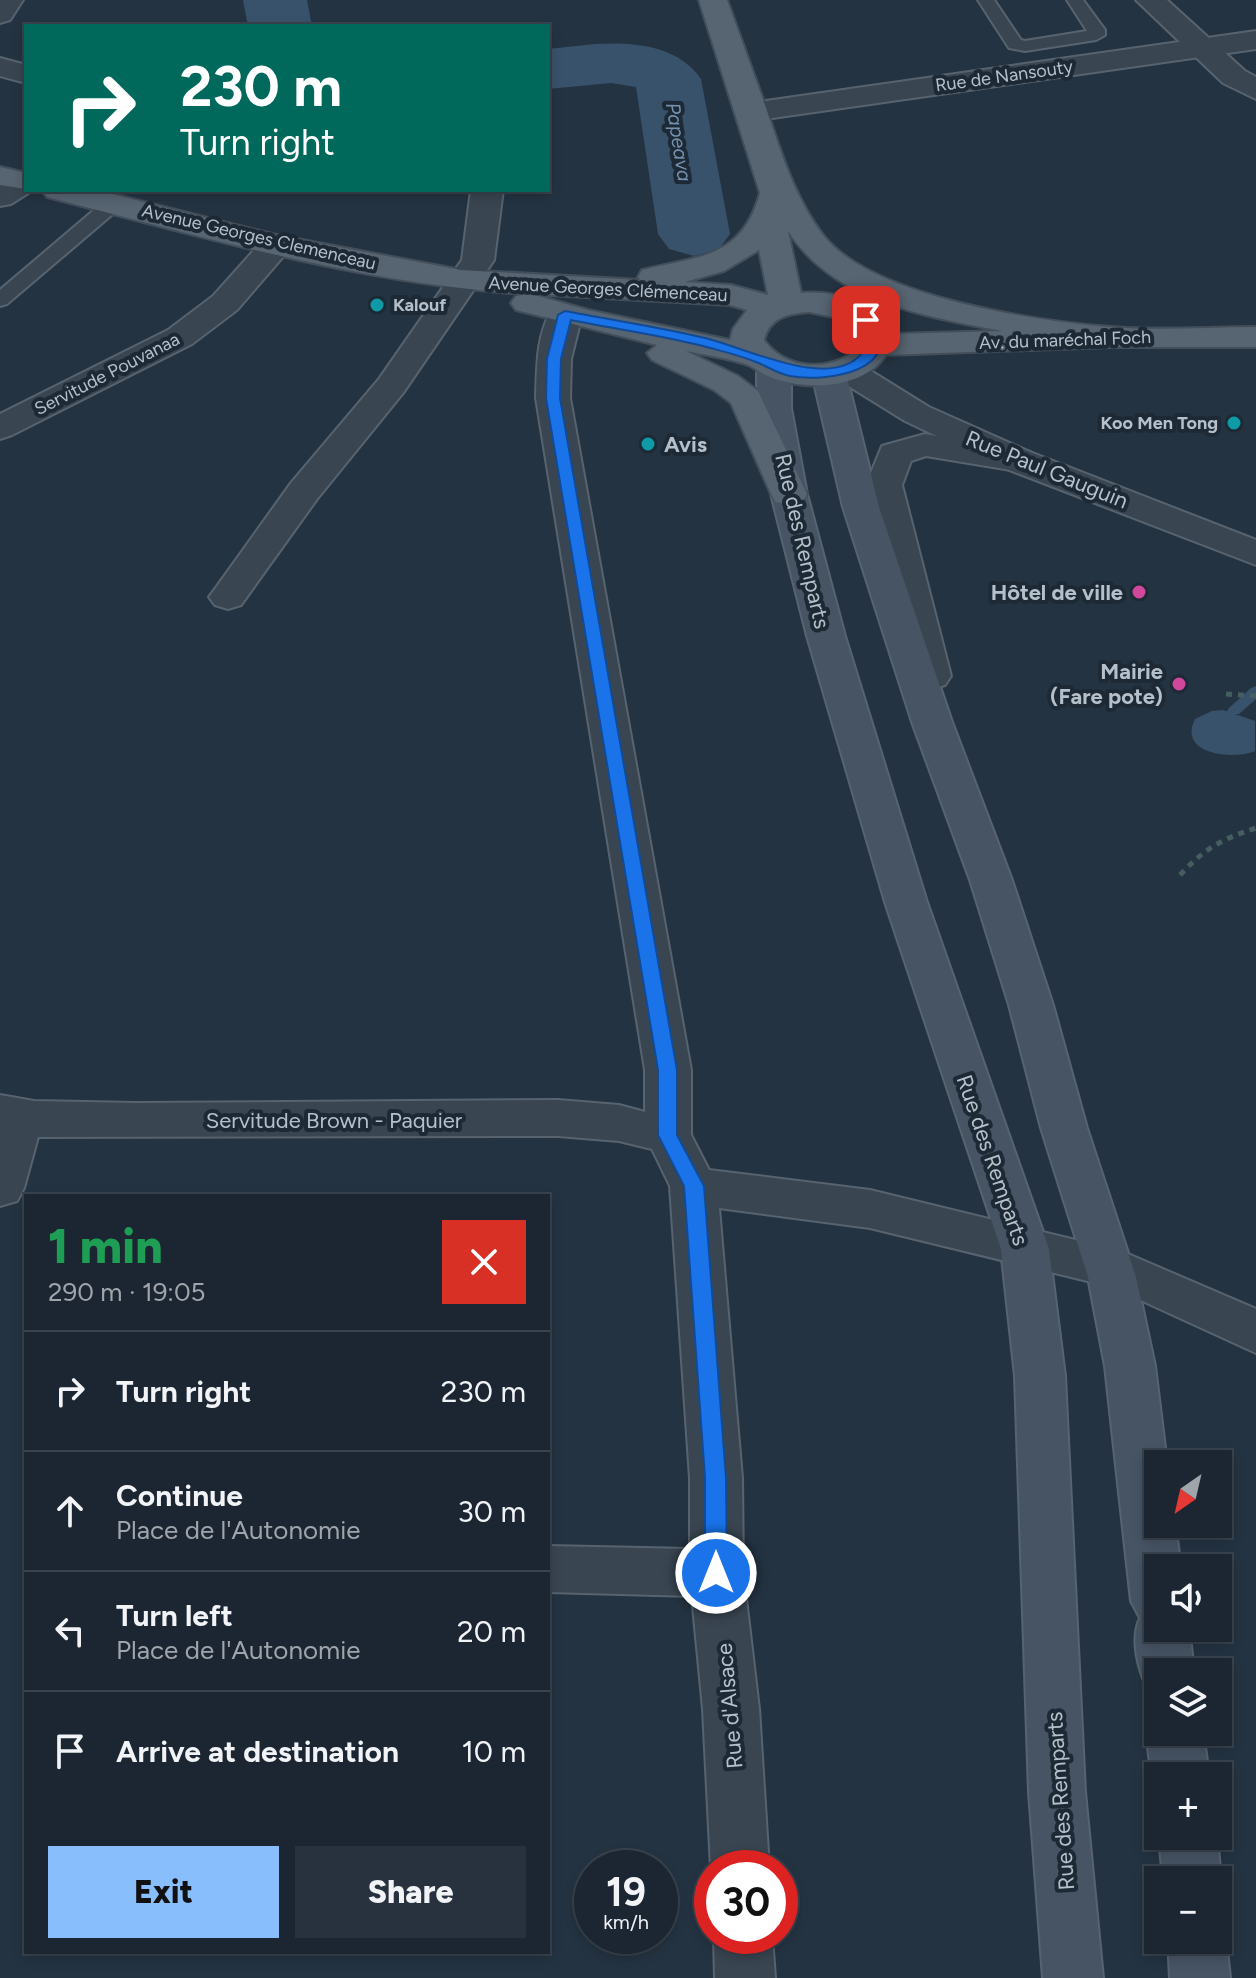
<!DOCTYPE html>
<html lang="en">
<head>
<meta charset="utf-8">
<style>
	body { margin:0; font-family:Figtree,sans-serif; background:#28323e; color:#f1f3f6; height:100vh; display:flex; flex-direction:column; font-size:30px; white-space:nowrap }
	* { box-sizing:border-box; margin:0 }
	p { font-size:26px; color:#a0a5ac }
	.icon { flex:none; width:44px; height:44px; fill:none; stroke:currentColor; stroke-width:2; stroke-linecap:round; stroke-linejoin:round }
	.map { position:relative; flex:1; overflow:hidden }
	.side { position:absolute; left:24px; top:1194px; width:526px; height:760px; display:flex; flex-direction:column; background:#1b2632; border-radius:0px; box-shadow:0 4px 12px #0003,0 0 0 2px #39434d }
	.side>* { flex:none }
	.banner { position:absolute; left:24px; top:24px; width:526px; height:168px; border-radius:0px; box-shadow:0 4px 12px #0003,0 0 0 2px #39434d; background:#00695c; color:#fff; overflow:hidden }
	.needle { width:52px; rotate:214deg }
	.controls { position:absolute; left:1144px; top:1450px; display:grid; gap:16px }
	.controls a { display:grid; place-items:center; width:88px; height:88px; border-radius:0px; background:#1b2632; box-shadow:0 4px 12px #0003,0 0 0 2px #39434d; font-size:40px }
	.speed { position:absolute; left:574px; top:1850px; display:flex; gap:16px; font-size:40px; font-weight:700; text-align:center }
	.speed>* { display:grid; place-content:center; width:104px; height:104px; border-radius:50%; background:#1b2632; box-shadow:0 4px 12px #0003,0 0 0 2px #39434d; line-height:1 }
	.speed small { font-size:20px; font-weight:400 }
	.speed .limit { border:12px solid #d22; background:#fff; color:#111 }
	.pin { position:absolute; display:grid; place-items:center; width:68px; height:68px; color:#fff; margin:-34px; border-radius:16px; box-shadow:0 4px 12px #0006 }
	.me { position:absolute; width:88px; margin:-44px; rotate:0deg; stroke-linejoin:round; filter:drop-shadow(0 0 6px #0008) }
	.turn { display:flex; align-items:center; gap:28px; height:168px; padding:0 24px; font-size:36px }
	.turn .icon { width:104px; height:104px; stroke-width:2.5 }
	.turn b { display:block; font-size:56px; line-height:68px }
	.round { display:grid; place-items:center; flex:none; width:84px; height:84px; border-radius:0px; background:#28323e }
	.head { display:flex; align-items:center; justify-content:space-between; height:136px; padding:0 24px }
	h1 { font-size:48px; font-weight:800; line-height:60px; color:#1e9e55 }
	.button { display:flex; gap:16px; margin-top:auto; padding:16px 24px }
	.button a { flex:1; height:92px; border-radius:0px; background:#89befd; color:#111; font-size:32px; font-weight:800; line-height:92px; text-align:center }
	.button a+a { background:#28323e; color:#f1f3f6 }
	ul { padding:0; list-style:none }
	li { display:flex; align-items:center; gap:24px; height:120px; padding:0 24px; border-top:2px solid #39434d }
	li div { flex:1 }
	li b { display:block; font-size:30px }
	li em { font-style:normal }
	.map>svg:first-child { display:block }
</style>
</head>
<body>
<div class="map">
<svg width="1256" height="1978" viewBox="0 0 1256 1978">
	<rect width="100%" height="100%" fill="#243342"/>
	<path fill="#39526b" d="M1223,710L1255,721V751C1234,760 1177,755 1195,719L1212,711Z"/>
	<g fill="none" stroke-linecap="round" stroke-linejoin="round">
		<polygon fill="#39526b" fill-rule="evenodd" points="1256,686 1256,699 1239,714 1229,714 1227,711 1229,708 1251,688"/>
		<g fill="#39526b" fill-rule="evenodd">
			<polygon points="243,0 307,0 312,26 248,26"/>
			<path d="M595,44C633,42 678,45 701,79L730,234L719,249L694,256L669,249L658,234L636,87L611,83L548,89V49Z"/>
		</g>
		<defs>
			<g id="service">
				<polygon points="978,0 994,0 1021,40 1025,41 1087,31 1067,0 1083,0 1105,30 1105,35 1096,40 1025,51 1009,48"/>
				<polygon points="114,197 123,203 121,207 7,304 0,306 0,290 107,199"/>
			</g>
			<g id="minor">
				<polygon points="0,0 23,0 10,20 0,23"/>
				<polygon points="1136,0 1167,0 1245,71 1256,77 1256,99 1223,83"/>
				<polygon points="0,58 26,65 26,83 0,76"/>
				<polygon points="26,173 26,190 33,190 11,204 0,206 0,183 13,175"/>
				<polygon points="471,190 503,190 494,260 403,393 317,499 241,605 228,609 215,605 209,597 215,589 291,483 379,379 462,260"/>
				<polygon points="276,235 287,238 292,245 287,252 237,310 192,344 12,435 0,439 0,414 168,330 213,296 265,238"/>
				<path d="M565,305L577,308L582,315L571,359L570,398L691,1070V1135L709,1170L870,1190L1121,1251L1256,1309V1353L1112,1287L870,1228L719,1208L742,1478L743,1573L759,1709L769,1868H711L703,1709L692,1596L548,1592V1546L690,1549V1478L670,1186L652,1149L619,1141L558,1136L38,1137L24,1188L17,1201L0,1206V1095L34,1101L136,1103L558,1100L619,1105L645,1112V1070L536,398C537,369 536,333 553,308Z"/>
				<polygon points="925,434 1017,449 1030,452 1035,460 1030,468 1017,471 926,456 911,461 902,485 951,676 945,685 931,689 917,685 911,676 866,485 882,446"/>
				<polygon points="714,1936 772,1936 775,1978 715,1978"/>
			</g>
			<g id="tertiary">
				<polygon points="1256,31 1256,49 752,121 741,118 737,112 741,106 752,103"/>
				<polygon points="846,360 858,363 929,407 1030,452 1256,540 1256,565 1004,468 905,421 834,377 829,370 834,363"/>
			</g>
			<g id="secondary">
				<polygon points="774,357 786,360 791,367 791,408 807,494 845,636 927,902 1049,1249 1065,1376 1085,1792 1103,1978 1043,1978 1029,1792 1015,1376 1001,1249 885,902 807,636 771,494 757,408 757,367 762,360"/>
				<path d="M829,364L841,367L846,374L879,507L952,722L1012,880L1053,1005L1087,1128L1136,1277L1155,1366L1167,1464H1158V1524H1175L1181,1568H1158V1628H1189L1194,1672H1158V1693L1148,1690C1138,1669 1130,1639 1140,1618L1131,1601L1105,1366L1088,1277L1041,1128L1009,1005L970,880L912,722L843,507L812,374L817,367Z"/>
				<path d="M1158,1713V1732H1203L1209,1776H1158V1788C1149,1766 1141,1731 1158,1713Z"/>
				<polygon points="1159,1836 1217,1836 1221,1880 1218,1887 1218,1880 1163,1880"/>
				<polygon points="1218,1920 1226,1940 1230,1978 1170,1978 1168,1940 1218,1940"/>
			</g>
			<g id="primary">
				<path d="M699,0H727C740,36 753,72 766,108C781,152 794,197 823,235C871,297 1035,321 1111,327C1158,331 1208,327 1256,327V347H1111L886,355C862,390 806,391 770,377C762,374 755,368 748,365C728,358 706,355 686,351L738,376L758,391L807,494L802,502L789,505L776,502L771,494L731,403L714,390L652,360L647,353L657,345L516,310L511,303L516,296L526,294C363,284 204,237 47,197L42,190H96L276,235L461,270L640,280L638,277L642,270C698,256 742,259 760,193ZM788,231C834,302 924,316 1002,331L891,334C880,301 832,290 801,293ZM759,250L768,295L731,285L685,282L724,271ZM531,294L730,305L747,310L733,329L730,340L588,310ZM809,312L838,318L855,328L858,339L855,350C829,373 784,369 764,340C770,317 787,314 809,312Z"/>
				<polygon points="0,167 26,173 26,190 32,190 0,185"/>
			</g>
		</defs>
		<use href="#service" stroke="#57636e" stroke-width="4"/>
		<use href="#minor" stroke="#57636e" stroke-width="4"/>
		<use href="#tertiary" stroke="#57636e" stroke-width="4"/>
		<use href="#secondary" stroke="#57636e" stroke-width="4"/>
		<use href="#primary" stroke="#424e5a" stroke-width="4"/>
		<g stroke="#455e5f" stroke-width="5" stroke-dasharray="6 6" stroke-linecap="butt">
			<polyline points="1226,694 1256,696"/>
			<path d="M1180,875C1205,848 1222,839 1256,828"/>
		</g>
		<use href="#service" fill="#394551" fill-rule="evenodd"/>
		<use href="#minor" fill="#394551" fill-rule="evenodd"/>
		<use href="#tertiary" fill="#394551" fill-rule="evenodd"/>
		<use href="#secondary" fill="#475464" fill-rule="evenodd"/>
		<use href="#primary" fill="#576471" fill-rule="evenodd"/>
	</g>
	<path fill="#1a73e8" stroke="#114b97" stroke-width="2" d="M565,311C611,320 659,327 705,338C744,347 831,392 862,353C872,341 867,331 859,320L861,317H871C908,370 827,383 790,376C778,374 767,366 756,362C739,355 721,351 703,346C660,335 615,329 571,320L561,359L560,398L677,1070V1135L704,1186L726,1478L727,1573L724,1579L716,1582L708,1579L705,1573V1478L684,1186L658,1135V1070L546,398L547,359L558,315Z"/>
	<g fill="#0f9aa8" stroke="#1d2a36" stroke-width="3">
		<circle cx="377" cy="305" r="8"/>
		<circle cx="1234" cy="423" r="8"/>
		<circle cx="648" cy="444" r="8"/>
	</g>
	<g fill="#d1479c" stroke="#1d2a36" stroke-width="3">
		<circle cx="1139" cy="592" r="8"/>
		<circle cx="1179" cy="684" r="8"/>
	</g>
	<g text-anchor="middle" stroke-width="8" stroke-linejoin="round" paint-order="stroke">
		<g font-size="18" fill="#b5c0cb" stroke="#1d2a36">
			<text transform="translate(1004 76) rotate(-8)" y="6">Rue de Nansouty</text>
			<text transform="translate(259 237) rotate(13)" y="6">Avenue Georges Clemenceau</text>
			<text transform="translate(608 289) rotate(3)" y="6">Avenue Georges Clémenceau</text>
			<text transform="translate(1065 340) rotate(-2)" y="6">Av. du maréchal Foch</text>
			<text transform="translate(107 374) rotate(-27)" y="6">Servitude Pouvanaa</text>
		</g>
		<g font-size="18" font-weight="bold" fill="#b5c0cb" stroke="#1d2a36" text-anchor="start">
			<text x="393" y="311">Kalouf</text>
			<text x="1218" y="429" text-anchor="end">Koo Men Tong</text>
		</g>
		<g font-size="20" font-style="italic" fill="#7492b0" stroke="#1d2a36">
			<text transform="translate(679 142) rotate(81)" y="7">Papeava</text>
		</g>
		<g font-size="22" font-weight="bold" fill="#b5c0cb" stroke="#1d2a36" text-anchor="end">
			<text x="664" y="452" text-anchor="start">Avis</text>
			<text x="1123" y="600">Hôtel de ville</text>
			<text x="1163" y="679">Mairie<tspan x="1163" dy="25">(Fare pote)</tspan></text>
		</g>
		<g font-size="22" fill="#b5c0cb" stroke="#1d2a36">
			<text transform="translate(1047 469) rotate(22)" y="8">Rue Paul Gauguin</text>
			<text transform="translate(803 541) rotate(77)" y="8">Rue des Remparts</text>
			<text x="334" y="1128">Servitude Brown - Paquier</text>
			<text transform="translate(993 1160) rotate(71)" y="8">Rue des Remparts</text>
			<text transform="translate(729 1706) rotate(-95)" y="8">Rue d'Alsace</text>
			<text transform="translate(1060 1801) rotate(-94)" y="8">Rue des Remparts</text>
		</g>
	</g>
</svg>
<div class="controls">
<a><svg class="needle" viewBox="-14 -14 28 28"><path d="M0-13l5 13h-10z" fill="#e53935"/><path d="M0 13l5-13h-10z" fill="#a0a5ac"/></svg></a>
<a><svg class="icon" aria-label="sound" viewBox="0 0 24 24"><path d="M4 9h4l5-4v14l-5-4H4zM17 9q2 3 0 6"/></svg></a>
<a><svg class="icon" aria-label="layers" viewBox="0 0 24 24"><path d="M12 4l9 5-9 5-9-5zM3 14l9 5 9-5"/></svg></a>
<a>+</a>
<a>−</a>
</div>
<div class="speed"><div>19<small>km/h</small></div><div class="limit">30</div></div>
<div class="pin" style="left:866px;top:320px;background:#d93025"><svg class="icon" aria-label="arrive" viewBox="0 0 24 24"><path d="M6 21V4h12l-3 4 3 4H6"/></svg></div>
<svg class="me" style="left:716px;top:1573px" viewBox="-20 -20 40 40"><circle r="17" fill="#1a73e8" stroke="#fff" stroke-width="3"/><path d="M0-11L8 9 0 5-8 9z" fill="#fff"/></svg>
<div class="banner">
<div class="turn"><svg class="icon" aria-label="right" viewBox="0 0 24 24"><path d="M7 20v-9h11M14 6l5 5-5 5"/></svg><div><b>230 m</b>Turn right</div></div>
</div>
<section class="side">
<div class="head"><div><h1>1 min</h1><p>290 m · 19:05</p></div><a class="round" style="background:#d93025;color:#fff"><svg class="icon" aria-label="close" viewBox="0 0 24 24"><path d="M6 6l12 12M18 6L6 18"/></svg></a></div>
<ul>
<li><svg class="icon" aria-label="right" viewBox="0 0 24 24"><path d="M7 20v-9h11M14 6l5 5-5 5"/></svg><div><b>Turn right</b></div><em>230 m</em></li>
<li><svg class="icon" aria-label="ahead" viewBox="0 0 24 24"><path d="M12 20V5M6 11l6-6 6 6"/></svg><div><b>Continue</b><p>Place de l'Autonomie</p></div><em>30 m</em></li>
<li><svg class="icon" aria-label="left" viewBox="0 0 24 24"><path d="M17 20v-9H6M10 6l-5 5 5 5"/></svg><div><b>Turn left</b><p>Place de l'Autonomie</p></div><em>20 m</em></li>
<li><svg class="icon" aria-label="arrive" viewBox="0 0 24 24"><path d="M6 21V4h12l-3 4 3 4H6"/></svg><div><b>Arrive at destination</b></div><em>10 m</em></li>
</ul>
<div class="button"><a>Exit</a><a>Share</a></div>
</section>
</div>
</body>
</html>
